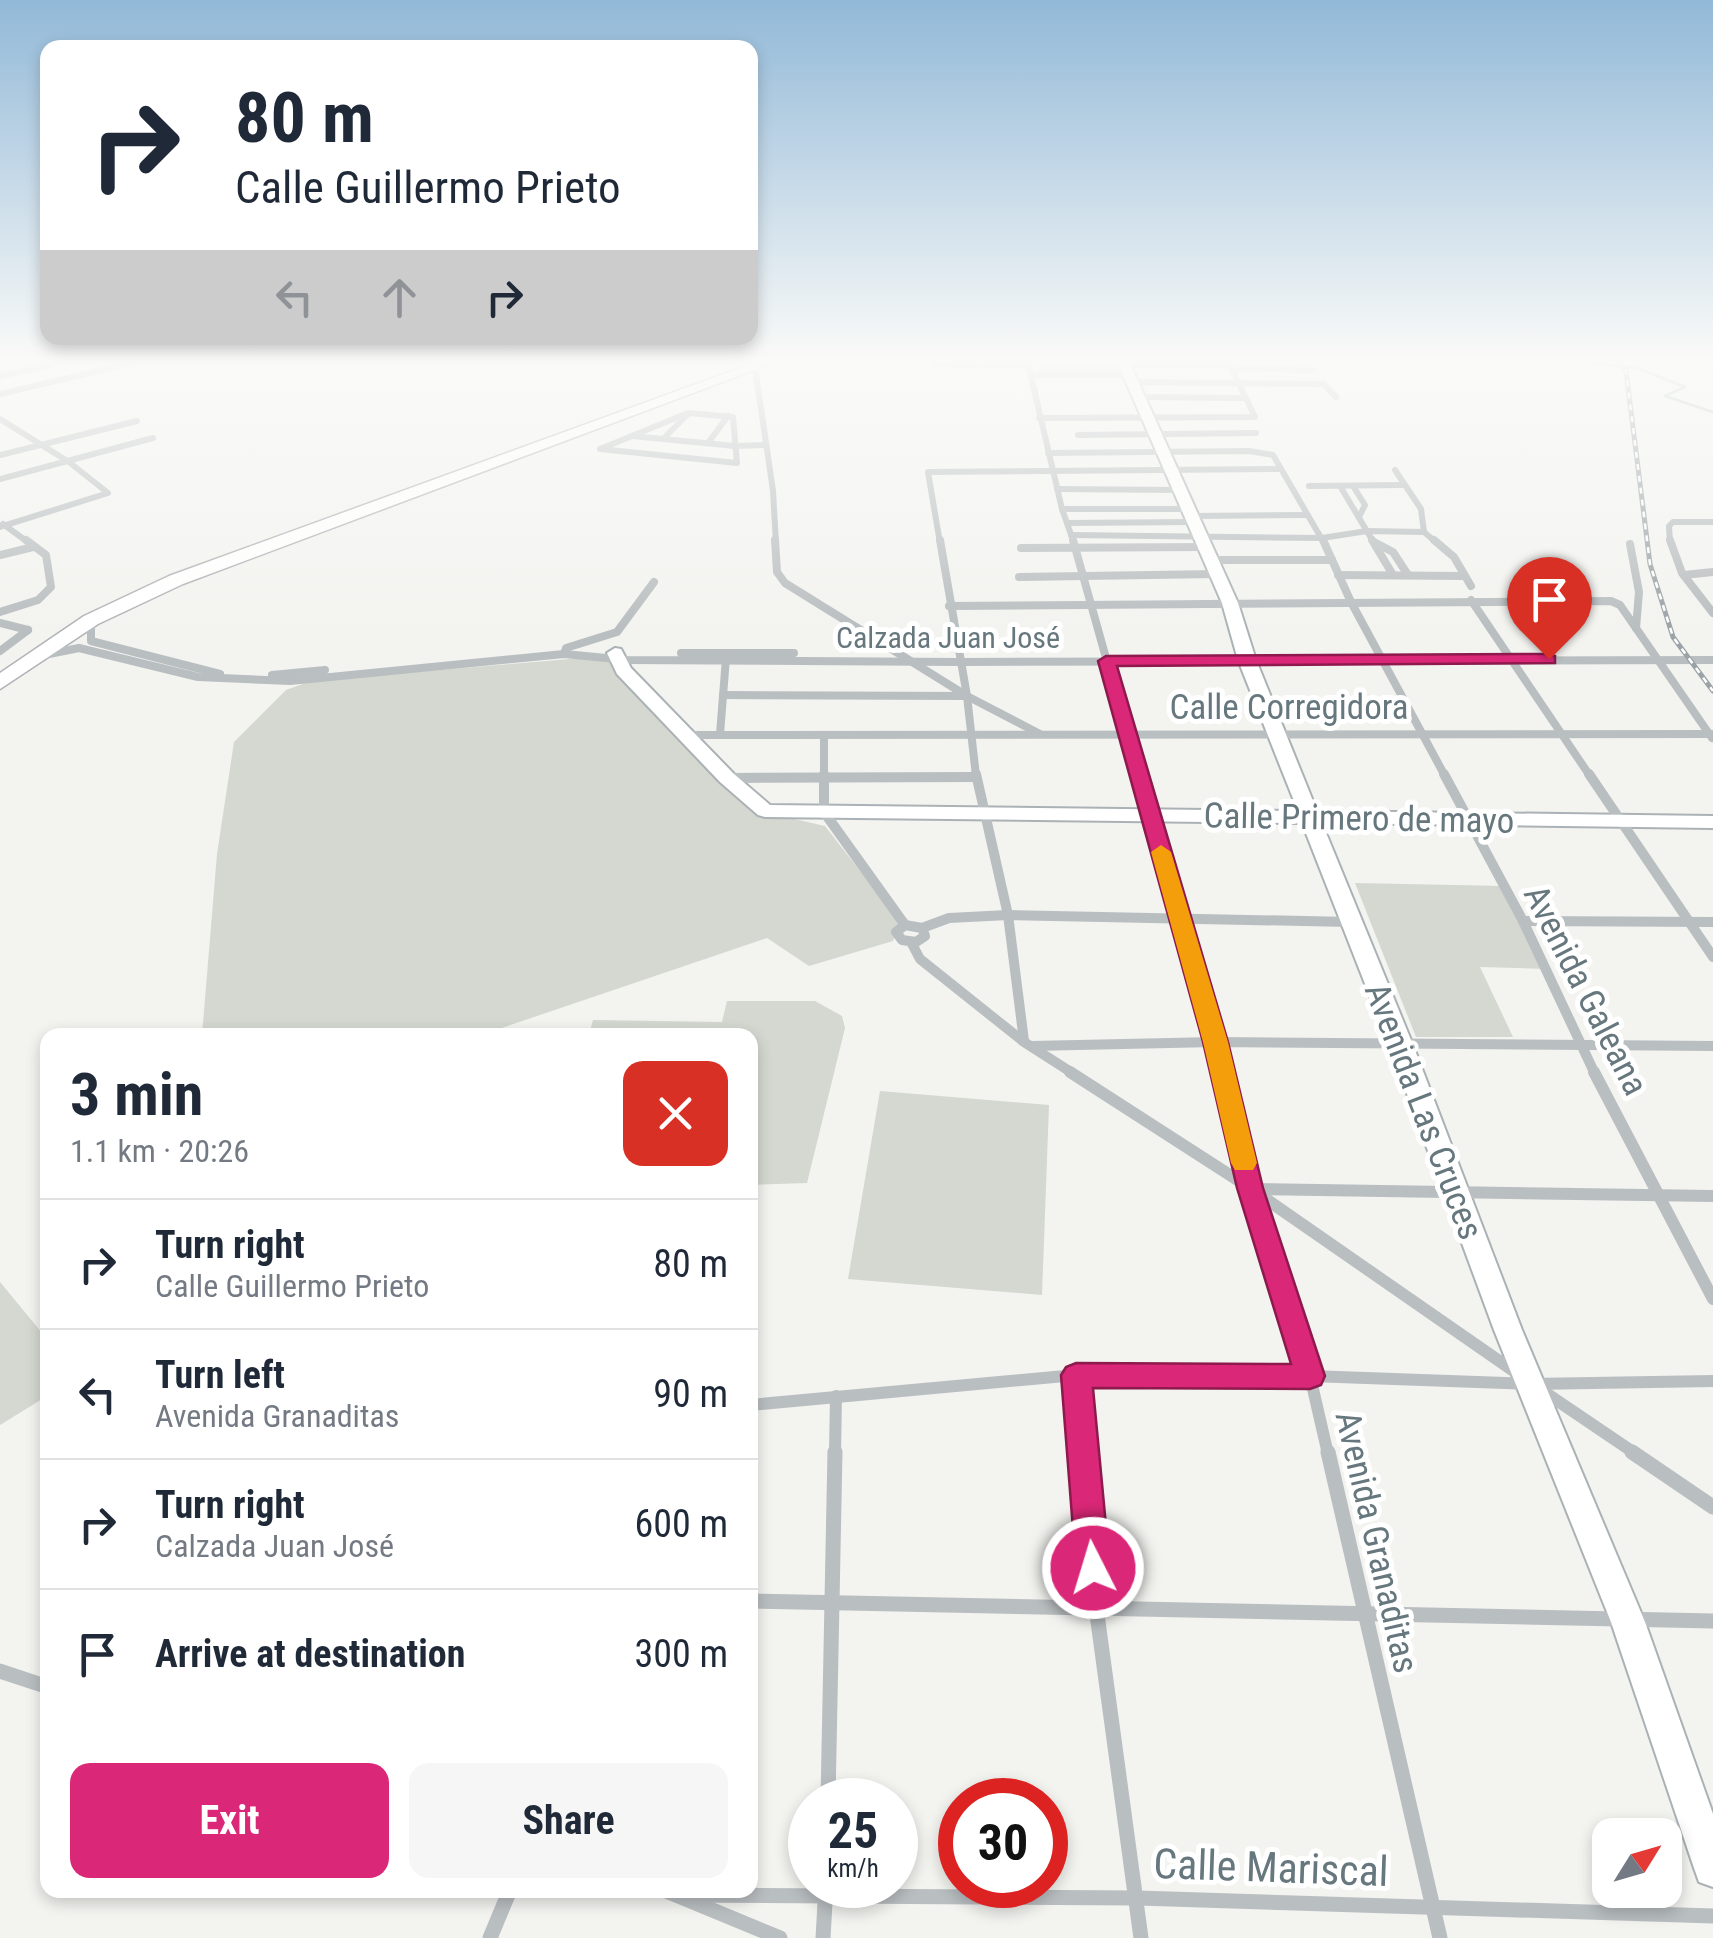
<!DOCTYPE html>
<html lang="en">
<head>
<meta charset="utf-8">
<style>
	body { margin:0; font-family:"Roboto Condensed",sans-serif; background:#f6f6f7; color:#1f2937; height:100vh; display:flex; flex-direction:column; font-size:38px; white-space:nowrap }
	* { box-sizing:border-box; margin:0 }
	p { font-size:32px; color:#747a83 }
	.icon { flex:none; width:55px; height:55px; fill:none; stroke:currentColor; stroke-width:2; stroke-linecap:round; stroke-linejoin:round }
	.map { position:relative; flex:1; overflow:hidden }
	.sheet { position:absolute; left:40px; top:1028px; width:718px; height:870px; display:flex; flex-direction:column; background:#fff; border-radius:20px; box-shadow:0 5px 15px #0003 }
	.sheet>* { flex:none }
	.top-card { position:absolute; left:40px; top:40px; width:718px; height:305px; border-radius:20px; box-shadow:0 5px 15px #0003; background:#fff; color:#1f2937; overflow:hidden }
	.needle { width:65px; rotate:53deg }
	.fabs { position:absolute; left:1592px; top:1818px; display:grid; gap:20px }
	.fabs a { display:grid; place-items:center; width:90px; height:90px; border-radius:20px; background:#fff; box-shadow:0 5px 15px #0003; font-size:50px }
	.speed { position:absolute; left:788px; top:1778px; display:flex; gap:20px; font-size:50px; font-weight:700; text-align:center }
	.speed>* { display:grid; place-content:center; width:130px; height:130px; border-radius:50%; background:#fff; box-shadow:0 5px 15px #0003; line-height:1 }
	.speed small { font-size:25px; font-weight:400 }
	.speed .limit { border:15px solid #d22; background:#fff; color:#111 }
	.pin { position:absolute; display:grid; place-items:center; width:85px; height:85px; color:#fff; margin:-102px -42px; border-radius:50% 50% 50% 0; rotate:-45deg; box-shadow:0 0 10px #0007 }
	.pin .icon { rotate:45deg }
	.me { position:absolute; width:110px; margin:-55px; rotate:355deg; stroke-linejoin:round; filter:drop-shadow(0 0 8px #0008) }
	.turn { display:flex; align-items:center; gap:35px; height:210px; padding:0 30px; font-size:45px }
	.turn .icon { width:130px; height:130px; stroke-width:2.5 }
	.turn b { display:block; font-size:70px; line-height:85px }
	.lanes { display:flex; align-items:center; height:95px; padding:0 30px; background:#0003; justify-content:center; gap:50px; direction:ltr }
	.lanes .off { opacity:.35 }
	.round { display:grid; place-items:center; flex:none; width:105px; height:105px; border-radius:20px; background:#f6f6f7 }
	.overview { display:flex; align-items:center; justify-content:space-between; height:170px; padding:0 30px }
	h1 { font-size:60px; font-weight:700; line-height:75px }
	.button { display:flex; gap:20px; margin-top:auto; padding:20px 30px }
	.button a { flex:1; height:115px; border-radius:20px; background:#db2777; color:#fff; font-size:40px; font-weight:700; line-height:115px; text-align:center }
	.button a+a { background:#f6f6f7; color:#1f2937 }
	ul { padding:0; list-style:none }
	li { display:flex; align-items:center; gap:30px; height:130px; padding:0 30px; border-top:2px solid #e0e1e3 }
	li div { flex:1 }
	li b { display:block; font-size:38px }
	li em { font-style:normal }
	.map>svg:first-child { display:block }
</style>
</head>
<body>
<div class="map">
<svg width="1713" height="1938" viewBox="0 0 1713 1938">
	<rect width="100%" height="100%" fill="#f3f3f0"/>
	<g fill="#d4d8d0">
		<polygon points="1038,360 1122,360 1126,375 1038,375"/>
		<polygon points="593,657 626,664 772,814 825,826 899,921 893,941 809,966 767,938 481,1035 202,1035 217,854 234,742 286,690 311,681"/>
		<polygon points="1355,883 1503,886 1548,969 1480,967 1513,1037 1416,1037"/>
		<polygon points="727,1001 815,1001 842,1016 845,1028 807,1183 750,1185 750,1035 589,1035 593,1020 722,1022"/>
		<polygon points="880,1091 1049,1105 1042,1295 848,1279"/>
		<polygon points="0,1282 47,1339 47,1396 0,1425"/>
	</g>
	<g fill="none" stroke-linecap="round" stroke-linejoin="round">
		<polyline stroke="#b1c0c1" stroke-width="2.5" points="1552,359 1637,368 1685,387 1665,396 1713,412"/>
		<defs>
			<polygon id="secondary" points="1116,359 1128,359 1238,603 1256,660 1317,811 1713,816 1713,828 1322,823 1413,1045 1522,1330 1645,1622 1713,1814 1713,1887 1699,1882 1694,1868 1611,1622 1494,1330 1389,1045 1302,823 765,817 758,815 720,782 617,674 607,653 615,648 621,649 631,668 734,774 770,805 1298,811 1238,660 1222,603"/>
			<polygon id="highway" points="765,359 784,359 183,584 98,624 0,689 0,673 84,616 169,576"/>
		</defs>
		<use href="#secondary" stroke="#abb2b5" stroke-width="4"/>
		<use href="#highway" stroke="#afb3b5" stroke-width="3"/>
		<g stroke="#b9bec0" stroke-width="6">
			<polyline points="930,359 936,364 1028,365"/>
			<polyline points="1027,359 1062,509 1074,543"/>
			<polyline points="0,360 7,359"/>
			<polyline points="1125,365 1229,365"/>
			<polyline points="755,367 773,491 776,543"/>
			<polyline points="1231,368 1313,370"/>
			<polyline points="1031,375 1130,375"/>
			<polyline points="0,376 78,359"/>
			<polyline points="1132,382 1324,384 1336,397"/>
			<polyline points="0,394 148,359"/>
			<polyline points="1139,397 1245,398"/>
			<polygon points="688,413 733,417 737,463 600,449"/>
			<polyline points="1039,418 1255,417 1227,359"/>
			<polyline points="0,419 69,462 108,493 0,527"/>
			<polyline points="1078,435 1256,433"/>
			<polyline points="632,436 735,446"/>
			<polyline points="663,439 687,415"/>
			<polyline points="708,443 728,416"/>
			<polyline points="735,446 766,445"/>
			<polyline points="1048,453 1249,451 1273,455 1324,543"/>
			<polyline points="0,455 137,421"/>
			<polyline points="1395,470 1421,509 1424,532 1437,543"/>
			<polyline points="0,479 153,438"/>
			<polyline points="1309,486 1402,485"/>
			<polyline points="1340,486 1374,543"/>
			<polyline points="1353,486 1365,505 1359,517"/>
			<polyline points="1057,489 1179,490"/>
			<polyline points="1062,509 1188,509"/>
			<polyline points="1191,516 1307,515"/>
			<polyline points="1067,523 1194,522"/>
			<polyline points="3,524 29,543"/>
			<polyline points="1071,535 1322,538 1367,531 1424,532"/>
			<polyline points="940,543 928,472 1280,469"/>
			<polyline points="1670,543 1669,526 1673,522 1713,522"/>
		</g>
		<g stroke="#b9bec0" stroke-width="8">
			<polyline points="775,540 777,572 785,583 967,696 1040,734"/>
			<polyline points="940,540 967,696 976,776"/>
			<polyline points="1073,540 1139,776"/>
			<polyline points="1323,540 1351,602 1445,776"/>
			<polyline points="1372,540 1393,575"/>
			<polyline points="1434,540 1454,557 1471,586"/>
			<polyline points="1670,540 1682,573 1713,613"/>
			<polyline points="1374,542 1393,552 1408,575"/>
			<polyline points="1630,544 1639,592 1636,628"/>
			<polyline points="1021,548 1204,547"/>
			<polyline points="0,555 33,547"/>
			<polyline points="1210,560 1332,560"/>
			<polyline points="1338,575 1463,576"/>
			<polyline points="1684,575 1713,572"/>
			<polyline points="1019,577 1216,574"/>
			<polyline points="1471,600 1590,776"/>
			<polyline points="949,606 1611,601 1620,605 1712,738"/>
			<polyline points="0,612 38,600 51,587 46,555 26,540"/>
			<polyline points="91,620 91,641 220,674"/>
			<polyline points="0,623 28,630"/>
			<polyline points="0,651 28,630"/>
			<polyline points="681,653 794,653"/>
			<polyline points="564,654 566,648 617,632 654,582"/>
			<polyline points="44,655 79,648 198,677 290,681 564,654 627,660 960,662 1713,660"/>
			<polyline points="272,675 325,670"/>
			<polyline points="723,695 966,696"/>
			<polyline points="720,734 726,658"/>
			<polyline points="686,735 1713,734"/>
			<polyline points="824,735 824,776"/>
		</g>
		<g stroke="#b9bec0" stroke-width="10">
			<polyline points="824,774 824,812 905,925"/>
			<polyline points="976,774 1008,915 1024,1041"/>
			<polyline points="1138,774 1223,1074"/>
			<polyline points="1444,774 1523,921 1595,1074"/>
			<polyline points="1589,774 1713,957"/>
			<polyline points="727,778 976,777"/>
			<polyline points="1523,921 1713,922"/>
			<polygon points="905,925 922,928 925,936 916,942 902,940 896,932"/>
			<polyline points="922,928 949,918 1008,915 1350,922"/>
			<polyline points="911,942 920,959 1024,1042 1074,1074"/>
			<polyline points="1032,1046 1215,1042 1713,1046"/>
		</g>
		<g stroke="#b9bec0" stroke-width="12">
			<polyline points="1070,1072 1250,1188 1518,1374"/>
			<polyline points="1222,1072 1250,1188 1310,1376 1328,1454"/>
			<polyline points="1594,1072 1713,1299"/>
			<polyline points="1251,1189 1713,1196"/>
			<polyline points="1076,1375 1083,1454"/>
			<polyline points="1540,1389 1636,1454"/>
			<polyline points="750,1405 1076,1375 1310,1376 1531,1384 1713,1381"/>
			<polyline points="835,1454 836,1396"/>
		</g>
		<g stroke="#b9bec0" stroke-width="15">
			<polyline points="1083,1452 1096,1607 1141,1938"/>
			<polyline points="1328,1452 1440,1938"/>
			<polyline points="1632,1452 1713,1507"/>
			<polyline points="750,1601 1713,1621"/>
			<polyline points="0,1671 48,1687"/>
			<polyline points="828,1800 835,1452"/>
			<polyline points="664,1890 780,1938"/>
			<polyline points="681,1895 1138,1898 1713,1916"/>
			<polyline points="490,1938 510,1890"/>
			<polyline points="823,1938 826,1885"/>
		</g>
		<use href="#secondary" fill="#fff" fill-rule="evenodd"/>
		<use href="#highway" fill="#fff" fill-rule="evenodd"/>
		<defs>
			<polyline id="rail" points="1618,359 1626,371 1650,564 1673,637 1713,691"/>
		</defs>
		<use href="#rail" stroke="#9ba3a6" stroke-width="5"/>
		<use href="#rail" stroke="#fff" stroke-width="2.5" stroke-dasharray="6" stroke-linecap="butt"/>
	</g>
	<linearGradient id="sky" x2="0" y2="1"><stop stop-color="#92b9d8"/><stop offset="0.57" stop-color="#fafaf8"/><stop offset="1" stop-color="#fafaf8" stop-opacity="0"/></linearGradient>
	<rect width="1713" height="630" fill="url(#sky)"/>
	<polygon fill="#db2777" stroke="#8e194d" stroke-width="2.5" points="1549,654 1555,656 1555,663 1117,666 1228,1042 1263,1188 1325,1376 1321,1385 1310,1389 1093,1388 1110,1568 1105,1579 1093,1583 1081,1579 1076,1568 1061,1375 1066,1367 1076,1363 1291,1364 1237,1188 1203,1042 1098,661 1106,656"/>
	<polygon fill="#f59e0b" points="1161,845 1171,852 1228,1042 1257,1163 1253,1170 1235,1170 1231,1163 1203,1042 1151,852"/>
	<g text-anchor="middle" stroke-width="10" stroke-linejoin="round" paint-order="stroke">
		<g font-size="30" fill="#66777e" stroke="#fff">
			<text x="948" y="648">Calzada Juan José</text>
		</g>
		<g font-size="35" fill="#66777e" stroke="#fff">
			<text x="1289" y="719">Calle Corregidora</text>
			<text transform="translate(1359 818) rotate(1)" y="12">Calle Primero de mayo</text>
			<text transform="translate(1586 990) rotate(63)" y="12">Avenida Galeana</text>
			<text transform="translate(1424 1111) rotate(69)" y="12">Avenida Las Cruces</text>
			<text transform="translate(1377 1542) rotate(77)" y="12">Avenida Granaditas</text>
		</g>
		<g font-size="42" fill="#66777e" stroke="#fff">
			<text transform="translate(1271 1867) rotate(2)" y="15">Calle Mariscal</text>
		</g>
	</g>
</svg>
<div class="fabs">
<a><svg class="needle" viewBox="-14 -14 28 28"><path d="M0-13l5 13h-10z" fill="#e53935"/><path d="M0 13l5-13h-10z" fill="#747a83"/></svg></a>
</div>
<div class="speed"><div>25<small>km/h</small></div><div class="limit">30</div></div>
<div class="pin" style="left:1549px;top:659px;background:#d93025"><svg class="icon" aria-label="arrive" viewBox="0 0 24 24"><path d="M6 21V4h12l-3 4 3 4H6"/></svg></div>
<svg class="me" style="left:1093px;top:1568px" viewBox="-20 -20 40 40"><circle r="17" fill="#db2777" stroke="#fff" stroke-width="3"/><path d="M0-11L8 9 0 5-8 9z" fill="#fff"/></svg>
<div class="top-card">
<div class="turn"><svg class="icon" aria-label="right" viewBox="0 0 24 24"><path d="M7 20v-9h11M14 6l5 5-5 5"/></svg><div><b>80 m</b>Calle Guillermo Prieto</div></div>
<div class="lanes"><svg class="icon off" aria-label="left" viewBox="0 0 24 24"><path d="M17 20v-9H6M10 6l-5 5 5 5"/></svg><svg class="icon off" aria-label="ahead" viewBox="0 0 24 24"><path d="M12 20V5M6 11l6-6 6 6"/></svg><svg class="icon" aria-label="right" viewBox="0 0 24 24"><path d="M7 20v-9h11M14 6l5 5-5 5"/></svg></div>
</div>
<section class="sheet">
<div class="overview"><div><h1>3 min</h1><p>1.1 km · 20:26</p></div><a class="round" style="background:#d93025;color:#fff"><svg class="icon" aria-label="close" viewBox="0 0 24 24"><path d="M6 6l12 12M18 6L6 18"/></svg></a></div>
<ul>
<li><svg class="icon" aria-label="right" viewBox="0 0 24 24"><path d="M7 20v-9h11M14 6l5 5-5 5"/></svg><div><b>Turn right</b><p>Calle Guillermo Prieto</p></div><em>80 m</em></li>
<li><svg class="icon" aria-label="left" viewBox="0 0 24 24"><path d="M17 20v-9H6M10 6l-5 5 5 5"/></svg><div><b>Turn left</b><p>Avenida Granaditas</p></div><em>90 m</em></li>
<li><svg class="icon" aria-label="right" viewBox="0 0 24 24"><path d="M7 20v-9h11M14 6l5 5-5 5"/></svg><div><b>Turn right</b><p>Calzada Juan José</p></div><em>600 m</em></li>
<li><svg class="icon" aria-label="arrive" viewBox="0 0 24 24"><path d="M6 21V4h12l-3 4 3 4H6"/></svg><div><b>Arrive at destination</b></div><em>300 m</em></li>
</ul>
<div class="button"><a>Exit</a><a>Share</a></div>
</section>
</div>
</body>
</html>
